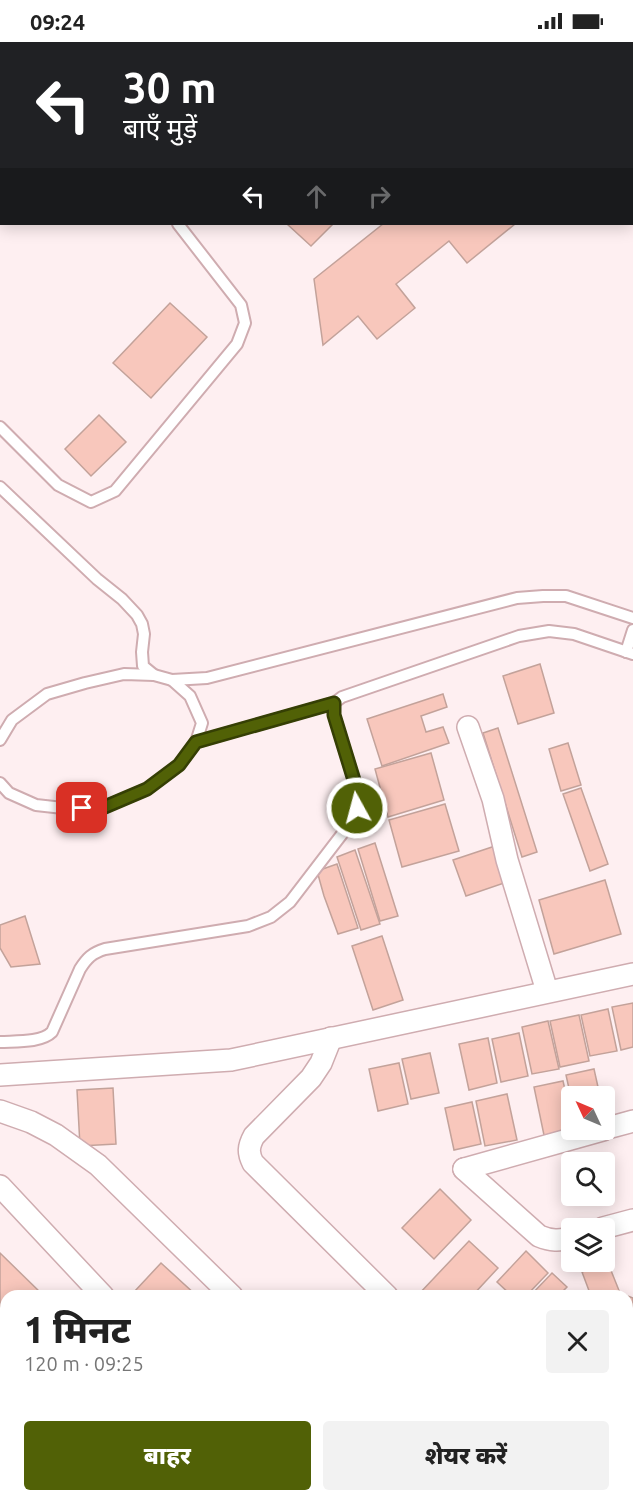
<!DOCTYPE html>
<html lang="hi">
<head>
<meta charset="utf-8">
<style>
	body { margin:0; font-family:Ubuntu,"Noto Sans Devanagari",sans-serif; background:#f2f2f2; color:#222; height:100vh; display:flex; flex-direction:column; font-size:22px; white-space:nowrap }
	* { box-sizing:border-box; margin:0 }
	p { font-size:20px; color:#767676 }
	.icon { flex:none; width:33px; height:33px; fill:none; stroke:currentColor; stroke-width:2; stroke-linecap:round; stroke-linejoin:round }
	.map { position:relative; flex:1; overflow:hidden }
	.sheet { position:absolute; left:0px; top:1248px; width:633px; height:212px; display:flex; flex-direction:column; background:#fff; border-radius:18px 18px 0 0; box-shadow:0 3px 15px #0003 }
	.sheet>* { flex:none }
	.guide { position:absolute; left:0px; top:0px; width:633px; height:183px; box-shadow:0 3px 15px #0003; background:#202124; color:#fff; overflow:hidden }
	.needle { width:39px; rotate:314deg }
	.fabs { position:absolute; left:561px; top:1044px; display:grid; gap:12px }
	.fabs a { display:grid; place-items:center; width:54px; height:54px; border-radius:6px; background:#fff; box-shadow:0 3px 15px #0003; font-size:30px }
	.pin { position:absolute; display:grid; place-items:center; width:51px; height:51px; color:#fff; margin:-26px; border-radius:12px; box-shadow:0 3px 9px #0006 }
	.me { position:absolute; width:66px; margin:-33px; rotate:353deg; stroke-linejoin:round; filter:drop-shadow(0 0 4px #0008) }
	.turn { display:flex; align-items:center; gap:21px; height:126px; padding:0 24px; font-size:27px }
	.turn .icon { width:78px; height:78px; stroke-width:2.5 }
	.turn b { display:block; font-size:42px; line-height:51px }
	.lanes { display:flex; align-items:center; height:57px; padding:0 24px; background:#0003; justify-content:center; gap:30px; direction:ltr }
	.lanes .off { opacity:.35 }
	.round { display:grid; place-items:center; flex:none; width:63px; height:63px; border-radius:6px; background:#f2f2f2 }
	.overview { display:flex; align-items:center; justify-content:space-between; height:102px; padding:0 24px }
	h1 { font-size:36px; font-weight:800; line-height:45px }
	.primary-button { display:flex; gap:12px; margin-top:auto; padding:12px 24px }
	.primary-button a { flex:1; height:69px; border-radius:6px; background:#516106; color:#fff; font-size:24px; font-weight:800; line-height:69px; text-align:center }
	.primary-button a+a { background:#f2f2f2; color:#222 }
	.status { display:flex; justify-content:space-between; align-items:center; height:42px; padding:0 30px; background:#fff; direction:ltr }
	.status svg { height:16px; fill:currentColor }
	.map>svg:first-child { display:block }
</style>
</head>
<body>
<div class="status"><b>09:24</b><svg viewBox="0 0 49 12"><path d="M0 12V9h3v3zM5 12V6h3v6zM10 12V3h3v9zM15 12V0h3v12zM26 1h20v11H26zM47 4h2v5h-2z"/></svg></div>
<div class="map">
<svg width="633" height="1459" viewBox="0 0 633 1459">
	<rect width="100%" height="100%" fill="#feeff1"/>
	<g fill="#f8c7bc" stroke="#c3a29a" stroke-width="1.5">
		<polygon points="164,0 254,0 251,2 164,2"/>
		<polygon points="326,0 361,0 363,2 325,2"/>
		<polygon points="517,0 583,0 584,1 586,0 610,0 611,2 517,2"/>
		<polygon points="632,44 633,46 633,153 632,152"/>
		<polygon points="287,182 333,182 311,204"/>
		<polygon points="383,182 515,182 467,221 449,199 396,242 415,266 377,297 358,274 323,303 314,237"/>
		<polygon points="170,261 207,295 151,356 113,321"/>
		<polygon points="99,373 126,400 91,434 65,407"/>
		<polygon points="540,622 554,671 518,682 503,634"/>
		<polygon points="443,652 447,665 421,674 426,690 443,685 449,701 382,724 367,677"/>
		<polygon points="498,686 537,810 522,815 483,691"/>
		<polygon points="568,701 581,743 561,749 549,707"/>
		<polygon points="431,711 444,758 388,775 375,727"/>
		<polygon points="581,746 608,822 590,829 563,752"/>
		<polygon points="445,762 459,809 402,825 389,778"/>
		<polygon points="375,801 398,874 380,879 358,807"/>
		<polygon points="498,803 510,839 466,854 453,818"/>
		<polygon points="355,808 380,882 361,888 337,815"/>
		<polygon points="337,822 358,886 338,892 324,854 317,829"/>
		<polygon points="605,838 621,892 554,912 539,858"/>
		<polygon points="25,874 40,922 11,925 0,906 0,883"/>
		<polygon points="382,894 403,958 373,968 352,904"/>
		<polygon points="633,961 633,1005 621,1008 612,965"/>
		<polygon points="608,967 617,1009 590,1014 581,973"/>
		<polygon points="579,973 589,1019 560,1025 550,979"/>
		<polygon points="548,979 559,1027 532,1032 522,985"/>
		<polygon points="519,991 528,1034 501,1040 492,997"/>
		<polygon points="488,996 497,1041 469,1048 459,1002"/>
		<polygon points="430,1011 439,1051 411,1057 402,1017"/>
		<polygon points="399,1021 408,1062 378,1069 369,1027"/>
		<polygon points="594,1027 600,1054 572,1054 572,1060 566,1033"/>
		<polygon points="563,1039 572,1078 572,1088 545,1098 534,1045"/>
		<polygon points="113,1046 116,1102 80,1104 77,1048"/>
		<polygon points="507,1052 517,1098 485,1104 476,1059"/>
		<polygon points="472,1060 481,1102 454,1108 445,1066"/>
		<polygon points="440,1147 471,1178 434,1217 402,1186"/>
		<polygon points="469,1199 498,1226 472,1254 419,1254 418,1253"/>
		<polygon points="526,1209 548,1231 526,1254 512,1254 497,1240"/>
		<polygon points="0,1211 44,1254 6,1254 6,1315 0,1310"/>
		<polygon points="161,1221 197,1254 138,1254 134,1250"/>
		<polygon points="608,1221 620,1251 633,1256 633,1278 627,1280 627,1254 591,1254 582,1230"/>
		<polygon points="552,1231 567,1245 558,1254 530,1254"/>
	</g>
	<g fill="none" stroke-linecap="round" stroke-linejoin="round">
		<defs>
			<g id="service">
				<polyline points="73,0 73,2"/>
				<polyline points="0,133 2,132"/>
				<polyline points="0,385 58,443 91,460 115,449 237,302 245,281 241,263 178,182"/>
				<polyline points="0,445 97,537 122,557 137,573 142,582 144,592 142,610 143,624 154,633"/>
				<polyline points="626,610 633,588"/>
				<polyline points="0,698 12,678 47,652 85,641 124,632 154,633 172,638 207,636 517,556 543,554 566,554 633,576"/>
				<polyline points="196,700 334,661 342,655 519,594 549,589 574,592 633,612"/>
				<polyline points="0,741 9,751 36,763 63,766 100,767 147,747 179,723 196,700 202,681 190,654 172,638"/>
				<path d="M0,1000C15,999 41,1001 52,990L80,927C87,916 92,911 105,907L248,884L271,875L290,860L349,783L357,766V748L334,673V661"/>
			</g>
			<g id="minor">
				<polyline points="468,685 493,757 507,818 547,949"/>
				<path d="M331,996L321,1021L311,1036L254,1094C248,1105 248,1111 253,1121L387,1254"/>
				<polyline points="0,1033 231,1018 633,932"/>
				<polyline points="0,1069 31,1080 56,1093 98,1123 232,1254"/>
				<polyline points="604,1087 633,1079"/>
				<polyline points="464,1127 603,1088"/>
				<path d="M464,1127L539,1194C551,1199 559,1199 572,1196"/>
				<polyline points="0,1144 103,1254"/>
				<polyline points="603,1186 633,1178"/>
				<polyline points="627,1392 633,1390"/>
				<polyline points="0,1416 6,1409"/>
				<polyline points="210,1454 215,1457 225,1459"/>
				<polyline points="401,1454 403,1459"/>
				<polyline points="443,1454 445,1459"/>
				<polyline points="326,1459 346,1454"/>
			</g>
			<g id="tertiary">
				<polyline points="0,1319 6,1325"/>
				<polyline points="152,1454 158,1459"/>
			</g>
		</defs>
		<use href="#service" stroke="#cfacb0" stroke-width="14"/>
		<use href="#minor" stroke="#cfacb0" stroke-width="24"/>
		<use href="#tertiary" stroke="#cfacb0" stroke-width="30"/>
		<use href="#service" stroke="#fff" stroke-width="10"/>
		<use href="#minor" stroke="#fff" stroke-width="21"/>
		<use href="#tertiary" stroke="#fff" stroke-width="27"/>
	</g>
	<g fill="none" stroke-linecap="round" stroke-linejoin="round">
		<defs>
			<polyline id="route" points="82,766 100,767 147,747 179,723 196,700 334,661 334,673 357,748 357,766"/>
		</defs>
		<use href="#route" stroke="#353f04" stroke-width="15"/>
		<use href="#route" stroke="#516106" stroke-width="10"/>
	</g>
</svg>
<div class="fabs">
<a><svg class="needle" viewBox="-14 -14 28 28"><path d="M0-13l5 13h-10z" fill="#e53935"/><path d="M0 13l5-13h-10z" fill="#767676"/></svg></a>
<a><svg class="icon" aria-label="search" viewBox="0 0 24 24"><circle cx="10" cy="10" r="6"/><path d="M15 15l6 6"/></svg></a>
<a><svg class="icon" aria-label="layers" viewBox="0 0 24 24"><path d="M12 4l9 5-9 5-9-5zM3 14l9 5 9-5"/></svg></a>
</div>
<div class="pin" style="left:82px;top:766px;background:#d93025"><svg class="icon" aria-label="arrive" viewBox="0 0 24 24"><path d="M6 21V4h12l-3 4 3 4H6"/></svg></div>
<svg class="me" style="left:357px;top:766px" viewBox="-20 -20 40 40"><circle r="17" fill="#516106" stroke="#fff" stroke-width="3"/><path d="M0-11L8 9 0 5-8 9z" fill="#fff"/></svg>
<div class="guide">
<div class="turn"><svg class="icon" aria-label="left" viewBox="0 0 24 24"><path d="M17 20v-9H6M10 6l-5 5 5 5"/></svg><div><b>30 m</b>बाएँ मुड़ें</div></div>
<div class="lanes"><svg class="icon" aria-label="left" viewBox="0 0 24 24"><path d="M17 20v-9H6M10 6l-5 5 5 5"/></svg><svg class="icon off" aria-label="ahead" viewBox="0 0 24 24"><path d="M12 20V5M6 11l6-6 6 6"/></svg><svg class="icon off" aria-label="right" viewBox="0 0 24 24"><path d="M7 20v-9h11M14 6l5 5-5 5"/></svg></div>
</div>
<section class="sheet">
<div class="overview"><div><h1>1 मिनट</h1><p>120 m · 09:25</p></div><a class="round"><svg class="icon" aria-label="close" viewBox="0 0 24 24"><path d="M6 6l12 12M18 6L6 18"/></svg></a></div>
<div class="primary-button"><a>बाहर</a><a>शेयर करें</a></div>
</section>
</div>
</body>
</html>
